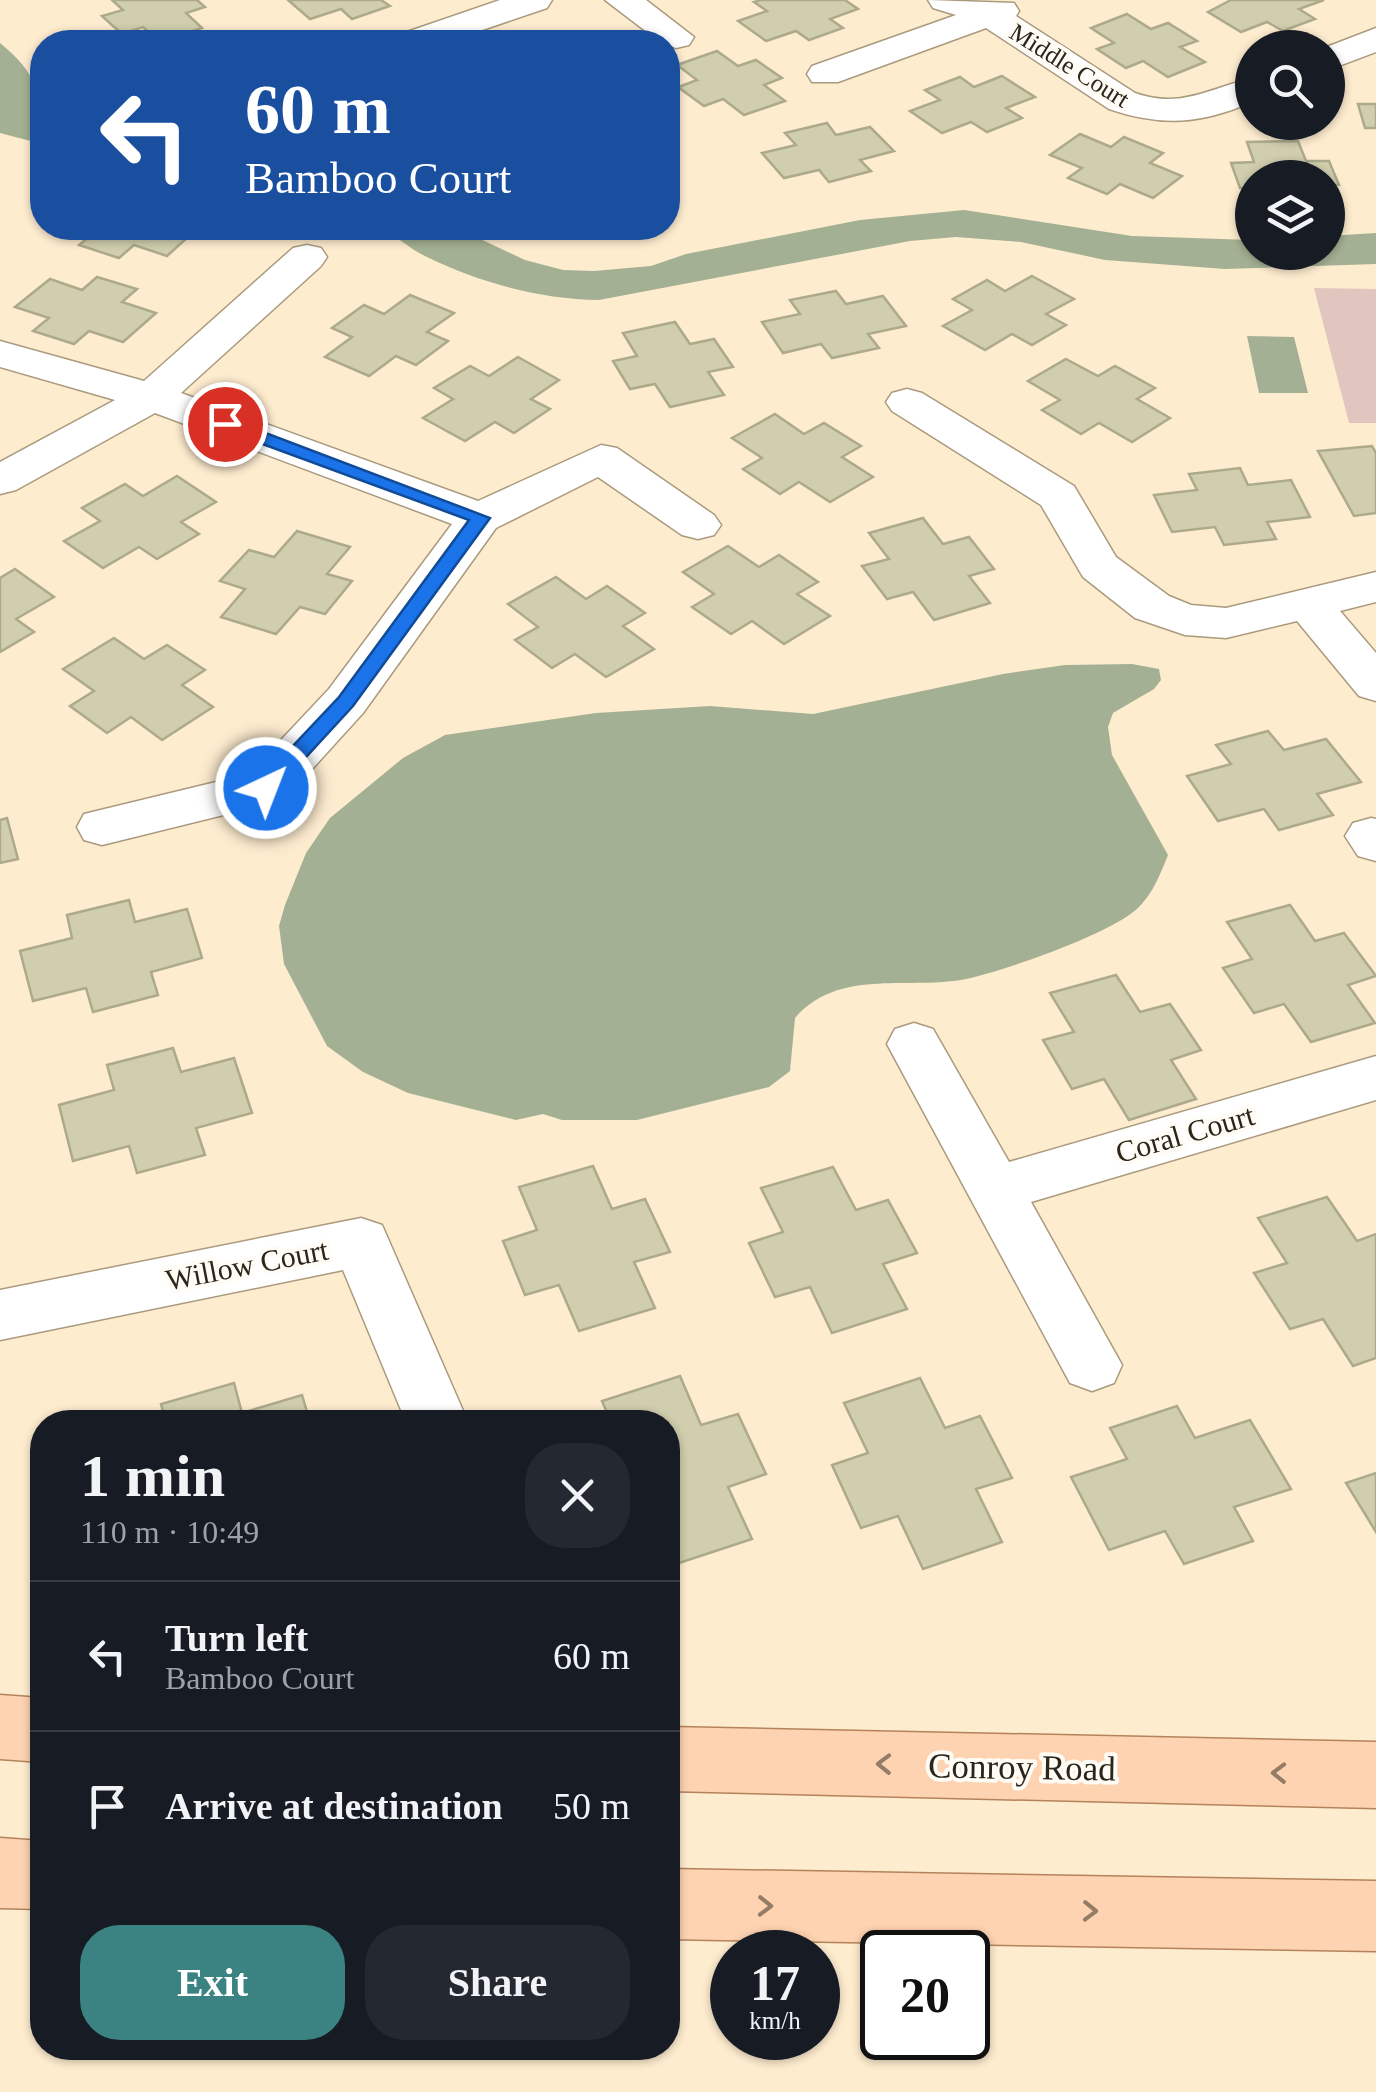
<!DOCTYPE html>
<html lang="en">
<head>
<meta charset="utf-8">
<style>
	body { margin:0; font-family:"Times New Roman",serif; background:#242831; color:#f1f3f6; height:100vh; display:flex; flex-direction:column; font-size:38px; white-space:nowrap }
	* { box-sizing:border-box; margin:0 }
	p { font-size:32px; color:#9ea1a6 }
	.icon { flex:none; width:55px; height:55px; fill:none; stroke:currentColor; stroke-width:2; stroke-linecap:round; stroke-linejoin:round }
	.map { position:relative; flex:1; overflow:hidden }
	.drawer { position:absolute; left:30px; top:1410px; width:650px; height:650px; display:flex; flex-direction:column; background:#171b24; border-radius:40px; box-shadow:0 2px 8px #0004 }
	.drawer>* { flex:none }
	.guide { position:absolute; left:30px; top:30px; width:650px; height:210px; border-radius:40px; box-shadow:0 2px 8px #0004; background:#1a4fa0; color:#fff; overflow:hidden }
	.tools { position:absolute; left:1235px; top:30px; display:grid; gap:20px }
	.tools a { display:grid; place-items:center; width:110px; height:110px; border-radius:50%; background:#171b24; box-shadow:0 2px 8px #0004; font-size:50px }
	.speed { position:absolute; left:710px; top:1930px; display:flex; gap:20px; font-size:50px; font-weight:700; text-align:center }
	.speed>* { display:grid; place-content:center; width:130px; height:130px; border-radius:50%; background:#171b24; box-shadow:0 2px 8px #0004; line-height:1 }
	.speed small { font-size:25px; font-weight:400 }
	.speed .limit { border:5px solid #111; border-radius:15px; background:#fff; color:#111 }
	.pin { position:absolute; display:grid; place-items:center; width:85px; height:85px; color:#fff; margin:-42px; border:5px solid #fff; border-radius:50%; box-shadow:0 2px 10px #0007 }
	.me { position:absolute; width:110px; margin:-55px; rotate:43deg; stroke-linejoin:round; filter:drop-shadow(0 0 8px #0008) }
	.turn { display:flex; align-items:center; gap:35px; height:210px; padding:0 50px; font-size:45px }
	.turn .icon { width:130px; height:130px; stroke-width:2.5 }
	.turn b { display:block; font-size:70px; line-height:85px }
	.round { display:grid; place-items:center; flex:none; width:105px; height:105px; border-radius:40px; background:#242831 }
	.head { display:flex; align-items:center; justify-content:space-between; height:170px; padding:0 50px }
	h1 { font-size:60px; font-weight:600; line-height:75px }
	.primary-button { display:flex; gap:20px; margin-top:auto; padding:20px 50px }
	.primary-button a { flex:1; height:115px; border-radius:40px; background:#3b8382; color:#fff; font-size:40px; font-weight:600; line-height:115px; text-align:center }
	.primary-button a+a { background:#242831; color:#f1f3f6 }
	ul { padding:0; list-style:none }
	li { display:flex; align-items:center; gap:30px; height:150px; padding:0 50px; border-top:2px solid #363941 }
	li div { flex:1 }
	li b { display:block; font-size:38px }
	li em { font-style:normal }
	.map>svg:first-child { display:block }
</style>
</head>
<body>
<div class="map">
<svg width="1376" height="2092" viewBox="0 0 1376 2092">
	<rect width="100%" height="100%" fill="#feeccf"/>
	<polygon fill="#e1c6bf" points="1314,288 1376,289 1376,423 1349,423"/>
	<g fill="#a4b093">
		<path d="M0,43C38,74 43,96 42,144L0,133Z"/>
		<path d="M964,210L1132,236L1252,240V252H1328V236L1376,233V264L1225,269L1105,260L1021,242L956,237L910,241L599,300C539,299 481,283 427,257C411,250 397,236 381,228H457L525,260L563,270L594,271L651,266L686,254L860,220Z"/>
		<polygon points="1247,336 1294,337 1308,393 1259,393"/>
		<path d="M1132,664L1159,669L1161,680L1154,689L1113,713L1108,727L1112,755L1168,855C1160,875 1153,893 1138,908C1111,934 999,973 961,980C905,989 837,969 795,1018L790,1071L769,1087L637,1120H562L543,1114L516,1120L408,1093L363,1072L327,1046L284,964L279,926L285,905L306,853L330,818L403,758L445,735L596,713L710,706L813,714L1003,674L1065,665Z"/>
	</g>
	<g fill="#d1ceae" stroke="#acaa8b" stroke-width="2.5">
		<polygon points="112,0 197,0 205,7 186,13 202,28 159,42 143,27 122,34 102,16 123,10"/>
		<polygon points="288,0 381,0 390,6 352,19 341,9 310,19"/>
		<polygon points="761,0 845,0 858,9 830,19 843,28 809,40 796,31 766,41 738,21 767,11 754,2"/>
		<polygon points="1231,0 1324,0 1299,9 1315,19 1283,31 1267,22 1241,32 1208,12"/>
		<polygon points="1127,14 1151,29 1168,23 1197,41 1180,47 1205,62 1168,77 1143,61 1126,68 1097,49 1114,43 1091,28"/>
		<polygon points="717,51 738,66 756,60 782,78 764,85 785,101 744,115 723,99 704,106 678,87 697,80 677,65"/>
		<polygon points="1002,76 1035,97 1006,108 1022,118 987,132 971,122 942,133 910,111 940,100 925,90 960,77 974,87"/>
		<polygon points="1358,104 1376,104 1376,128 1365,128"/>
		<polygon points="827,123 836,135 870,127 894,151 860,160 871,171 829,182 819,170 784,178 762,153 796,145 785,133"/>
		<polygon points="1080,134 1111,147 1124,137 1163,153 1150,163 1182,176 1153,198 1120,184 1107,194 1068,178 1082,168 1050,155"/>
		<polygon points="1298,141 1306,161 1329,161 1339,185 1328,186 1328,178 1252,178 1252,188 1240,188 1231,163 1254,162 1247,142"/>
		<polygon points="76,228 192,228 197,229 167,256 134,245 119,258 79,245 94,233"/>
		<polygon points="1032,276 1074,299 1046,314 1066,325 1032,345 1012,334 985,350 943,326 972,310 953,299 987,280 1005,291"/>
		<polygon points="97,277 137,289 122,302 156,313 123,342 89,331 74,344 33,331 49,318 15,307 50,279 82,290"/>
		<polygon points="836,291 846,304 883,296 906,326 868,334 879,348 832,358 821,344 783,353 762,322 800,314 790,300"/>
		<polygon points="410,295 454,313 427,332 448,341 416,365 396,356 369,376 325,357 352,337 332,328 364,305 384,314"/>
		<polygon points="675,322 690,344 714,339 733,367 708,372 724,395 670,407 655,384 630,389 613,361 637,356 623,333"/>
		<polygon points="518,357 559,380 531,399 550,409 514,433 495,422 465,441 423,418 453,399 434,388 470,366 489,376"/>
		<polygon points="1066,359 1098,376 1115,366 1155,388 1137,399 1170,418 1132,442 1099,423 1081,434 1042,410 1060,400 1028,381"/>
		<polygon points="775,414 804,434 824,423 861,446 842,457 873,477 830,502 799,482 780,494 743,469 762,458 732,438"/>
		<polygon points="1372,446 1376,453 1376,513 1354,516 1318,451"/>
		<polygon points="1240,468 1248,485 1291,480 1310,517 1267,522 1276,539 1224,545 1215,527 1172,532 1154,495 1197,490 1189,474"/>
		<polygon points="177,476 216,502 181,522 199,534 157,559 139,547 103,568 64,541 100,521 82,508 125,484 143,496"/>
		<polygon points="923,518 943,544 969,537 994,569 969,576 990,603 934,620 913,592 887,599 862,566 889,559 869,533"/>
		<polygon points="297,531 350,547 327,574 352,581 325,614 300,607 276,634 221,617 245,589 220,581 249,550 274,557"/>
		<polygon points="728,546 759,567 779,555 818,582 797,594 830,616 784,644 752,621 731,634 692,607 714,594 683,572"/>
		<polygon points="15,569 54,597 16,619 34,632 0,652 0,578"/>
		<polygon points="556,577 586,599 607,586 645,613 623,626 654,649 606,677 575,654 552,668 515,640 538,627 508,604"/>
		<polygon points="114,638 144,659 167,645 205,670 182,685 213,707 162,740 131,717 107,733 70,706 94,691 63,669"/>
		<polygon points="1268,731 1284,750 1326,739 1361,782 1317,794 1333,815 1279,830 1264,809 1218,821 1187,776 1231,764 1216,745"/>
		<polygon points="7,818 18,859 0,863 0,820"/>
		<polygon points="129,900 135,922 187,909 202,958 151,972 158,995 93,1012 86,988 33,1001 20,951 72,938 67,915"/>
		<polygon points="1290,905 1315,941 1344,933 1376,976 1348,985 1375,1023 1311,1042 1284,1004 1254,1013 1223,968 1252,959 1227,922"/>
		<polygon points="1116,975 1140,1012 1170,1004 1201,1050 1171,1060 1196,1099 1129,1120 1104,1079 1072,1089 1043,1040 1074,1032 1050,993"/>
		<polygon points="173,1048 181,1072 234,1058 252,1113 196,1128 205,1155 137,1173 129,1146 73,1161 59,1105 114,1090 107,1065"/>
		<polygon points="593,1166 612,1209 645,1199 670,1252 634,1262 655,1308 579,1331 559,1285 525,1295 503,1241 537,1230 519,1187"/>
		<polygon points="833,1167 856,1210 888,1200 917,1253 883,1264 907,1309 832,1333 810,1287 775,1297 749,1243 783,1232 761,1188"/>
		<polygon points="1327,1197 1357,1241 1376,1234 1376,1358 1353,1366 1323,1319 1290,1329 1254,1273 1287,1263 1258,1218"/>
		<polygon points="680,1376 701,1425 738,1414 766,1474 728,1487 752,1539 670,1566 668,1422 611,1422 602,1401"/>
		<polygon points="920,1378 945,1428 980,1416 1012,1478 976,1489 1002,1542 923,1569 898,1516 861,1528 832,1465 868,1453 844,1403"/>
		<polygon points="234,1383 242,1413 302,1395 310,1422 166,1422 161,1404"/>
		<polygon points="1177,1406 1195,1438 1250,1420 1291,1489 1234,1507 1253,1541 1184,1564 1165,1531 1109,1550 1071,1477 1127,1459 1110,1428"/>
		<polygon points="1376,1473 1376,1532 1346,1483"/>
	</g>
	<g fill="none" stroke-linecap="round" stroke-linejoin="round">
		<defs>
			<g id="minor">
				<polygon points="500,0 552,0 547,8 447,42 396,42 401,34"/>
				<polygon points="605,0 646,0 694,37 689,45 676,48 660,42"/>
				<path d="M928,0L1014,3L1019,11L1016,16L1135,93C1181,109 1208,89 1252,78V102C1201,124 1162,127 1109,109L986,28L838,82H812L807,74L812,66L956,15L933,8Z"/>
				<polygon points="1376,28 1376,52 1328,70 1324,48"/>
				<polygon points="307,245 321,248 327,257 321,266 181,393 478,501 601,445 617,448 714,515 721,525 714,535 698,539 682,535 598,477 496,528 363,713 284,800 102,845 84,840 77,827 84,814 249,774 329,689 452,524 155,413 16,490 0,494 0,462 115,400 0,367 0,341 144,381 293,248"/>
				<polygon points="907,389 922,393 1074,486 1116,557 1169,596 1191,605 1226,608 1376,572 1376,602 1340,611 1376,653 1376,701 1359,696 1297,621 1226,638 1185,635 1135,618 1083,577 1041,505 892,411 886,402 892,393"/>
				<polygon points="1371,818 1376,819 1376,861 1358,856 1345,836 1353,823"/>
				<polygon points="914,1023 933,1029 1009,1162 1376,1056 1376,1100 1031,1202 1122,1365 1114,1383 1092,1391 1070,1383 887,1044 895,1029"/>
				<polygon points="361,1218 382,1225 468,1422 406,1422 343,1270 0,1340 0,1290"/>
			</g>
			<g id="major">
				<polygon points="0,1695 42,1698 42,1762 0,1759"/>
				<polygon points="668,1727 1376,1742 1376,1808 668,1791"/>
				<polygon points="0,1838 42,1841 42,1909 0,1908"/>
				<polygon points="668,1869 1376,1881 1376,1951 668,1939"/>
			</g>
		</defs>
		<use href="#minor" stroke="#aa9a7e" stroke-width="3"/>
		<use href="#major" stroke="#b4835b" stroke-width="3"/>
		<use href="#minor" fill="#fff" fill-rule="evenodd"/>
		<use href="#major" fill="#fed3b2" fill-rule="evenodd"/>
	</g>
	<defs><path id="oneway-chevron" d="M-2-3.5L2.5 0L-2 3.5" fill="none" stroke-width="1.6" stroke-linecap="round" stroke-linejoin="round" transform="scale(2.5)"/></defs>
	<g stroke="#947c66">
		<use href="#oneway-chevron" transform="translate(884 1764) rotate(-179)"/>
		<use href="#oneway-chevron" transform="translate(1279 1773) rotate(-179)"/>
		<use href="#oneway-chevron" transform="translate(765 1906) rotate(1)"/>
		<use href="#oneway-chevron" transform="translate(1090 1911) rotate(1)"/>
	</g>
	<polygon fill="#1a73e8" stroke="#114b97" stroke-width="2.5" points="219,420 231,420 490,518 353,706 273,793 266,795 255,788 258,783 339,697 469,520 219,428"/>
	<g text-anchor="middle" stroke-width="8" stroke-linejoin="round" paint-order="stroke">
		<g font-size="25" fill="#2b251a" stroke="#fffbf5">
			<text transform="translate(1070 65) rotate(32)" y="9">Middle Court</text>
		</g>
		<g font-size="30" fill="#2b251a" stroke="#fffbf5">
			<text transform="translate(1185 1134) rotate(-16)" y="10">Coral Court</text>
			<text transform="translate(247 1265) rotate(-11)" y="10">Willow Court</text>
		</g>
		<g font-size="35" fill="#2b251a" stroke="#fffbf5">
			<text transform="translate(1022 1767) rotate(1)" y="12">Conroy Road</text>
		</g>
	</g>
</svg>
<div class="tools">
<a><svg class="icon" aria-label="search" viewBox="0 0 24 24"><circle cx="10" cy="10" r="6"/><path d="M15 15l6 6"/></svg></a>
<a><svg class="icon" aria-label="layers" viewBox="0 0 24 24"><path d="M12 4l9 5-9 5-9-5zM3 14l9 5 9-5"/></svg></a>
</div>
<div class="speed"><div>17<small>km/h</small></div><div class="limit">20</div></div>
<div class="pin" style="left:225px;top:424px;background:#d93025"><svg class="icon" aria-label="arrive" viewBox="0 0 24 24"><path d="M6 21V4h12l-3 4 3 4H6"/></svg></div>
<svg class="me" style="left:266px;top:788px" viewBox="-20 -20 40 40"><circle r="17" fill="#1a73e8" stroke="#fff" stroke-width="3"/><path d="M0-11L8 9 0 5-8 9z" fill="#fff"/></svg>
<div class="guide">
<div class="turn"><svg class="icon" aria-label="left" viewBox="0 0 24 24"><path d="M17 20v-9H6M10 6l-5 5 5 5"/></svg><div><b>60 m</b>Bamboo Court</div></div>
</div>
<section class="drawer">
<div class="head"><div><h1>1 min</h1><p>110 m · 10:49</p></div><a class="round"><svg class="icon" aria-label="close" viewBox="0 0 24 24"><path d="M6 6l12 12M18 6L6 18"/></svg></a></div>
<ul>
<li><svg class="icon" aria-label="left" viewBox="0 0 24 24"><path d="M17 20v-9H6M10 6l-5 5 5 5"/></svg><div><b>Turn left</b><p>Bamboo Court</p></div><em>60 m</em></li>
<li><svg class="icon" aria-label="arrive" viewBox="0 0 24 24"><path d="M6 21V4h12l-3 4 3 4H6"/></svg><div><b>Arrive at destination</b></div><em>50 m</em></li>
</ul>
<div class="primary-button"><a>Exit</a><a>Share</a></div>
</section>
</div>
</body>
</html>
